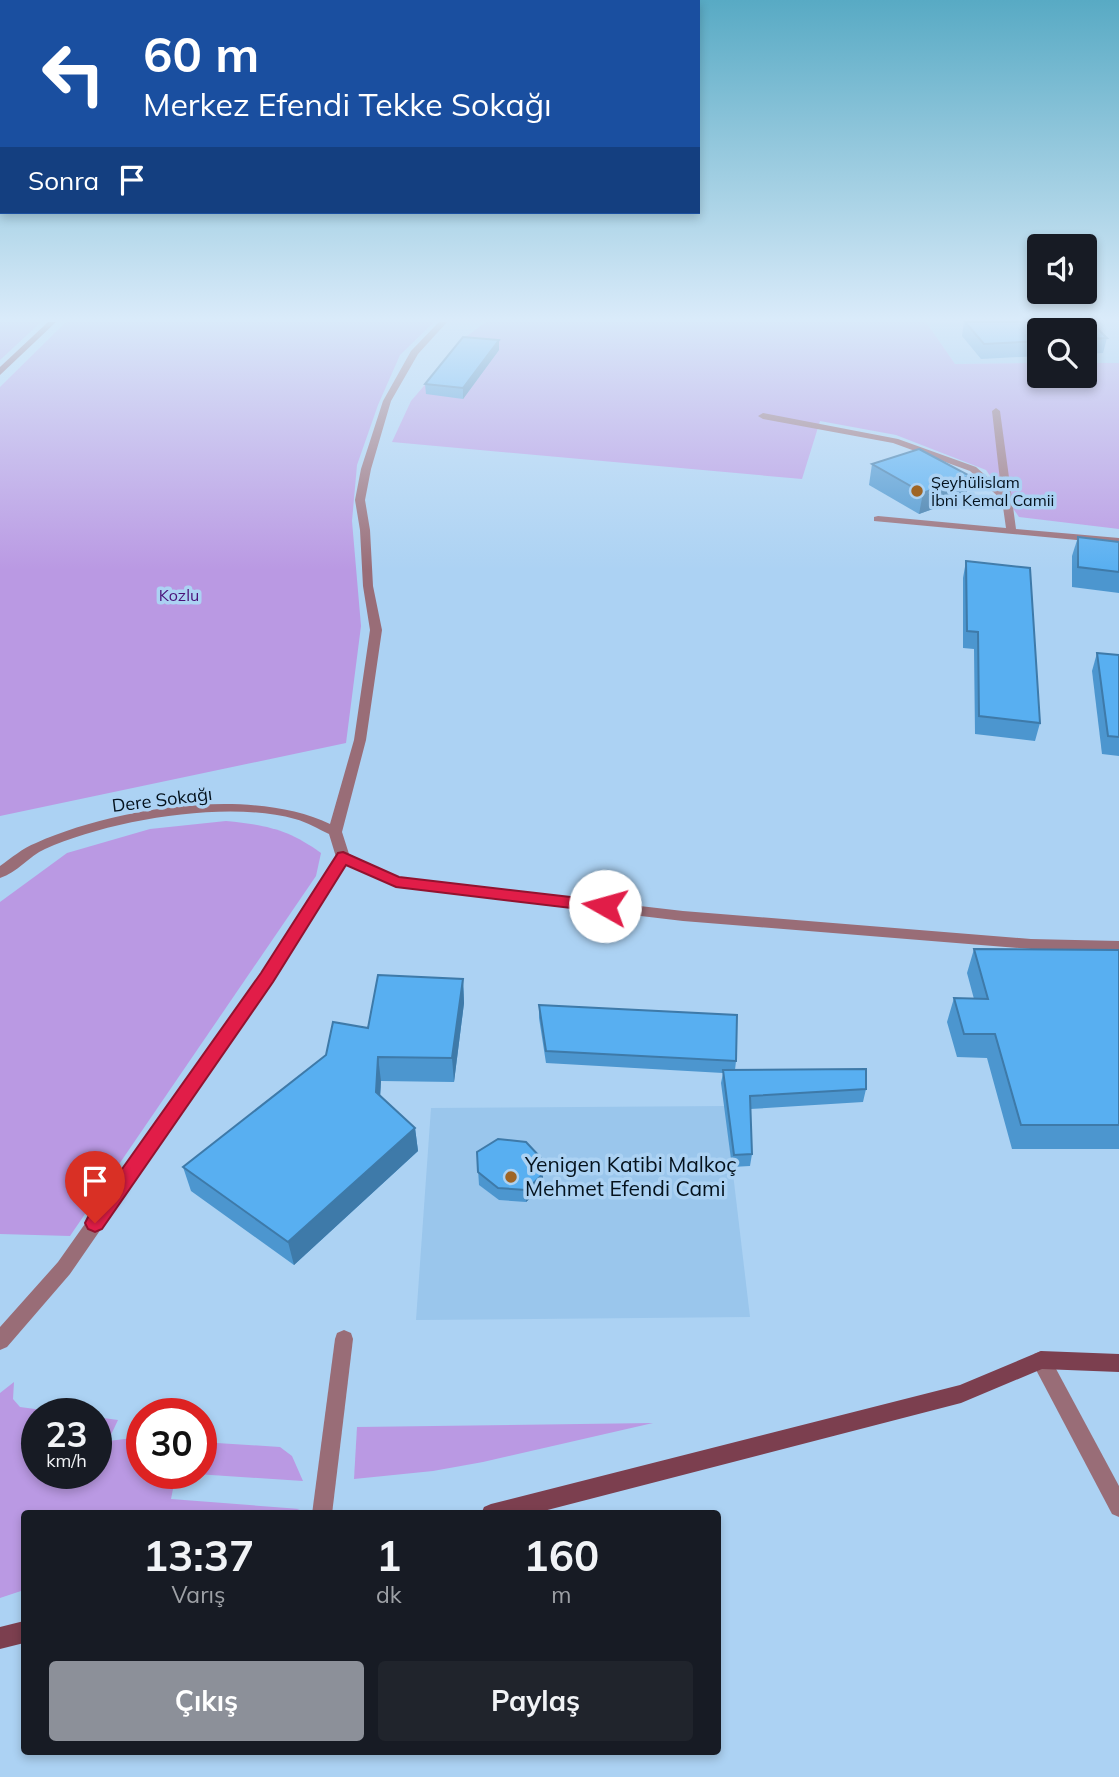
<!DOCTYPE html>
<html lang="tr">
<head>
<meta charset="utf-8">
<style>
	body { margin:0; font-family:Mulish,sans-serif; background:#20242c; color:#f1f3f6; height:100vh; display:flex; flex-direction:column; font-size:26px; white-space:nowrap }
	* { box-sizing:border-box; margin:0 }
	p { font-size:23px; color:#9ea1a6 }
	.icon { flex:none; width:38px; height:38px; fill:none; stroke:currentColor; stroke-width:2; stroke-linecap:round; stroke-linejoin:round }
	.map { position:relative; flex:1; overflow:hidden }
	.side { position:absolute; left:21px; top:1510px; width:700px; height:245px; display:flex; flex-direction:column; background:#171b24; border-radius:7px; box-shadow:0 4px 10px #0003 }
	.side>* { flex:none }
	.top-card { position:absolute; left:0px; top:0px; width:700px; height:214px; box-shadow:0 4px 10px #0003; background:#1a4fa0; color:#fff; overflow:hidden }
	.tools { position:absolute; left:1027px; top:234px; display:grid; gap:14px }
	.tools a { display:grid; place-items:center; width:70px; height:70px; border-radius:7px; background:#171b24; box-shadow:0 4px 10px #0003; font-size:35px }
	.speed { position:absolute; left:21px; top:1398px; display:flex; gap:14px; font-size:35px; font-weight:700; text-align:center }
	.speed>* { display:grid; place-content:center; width:91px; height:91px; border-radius:50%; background:#171b24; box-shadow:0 4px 10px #0003; line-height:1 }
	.speed small { font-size:18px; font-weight:400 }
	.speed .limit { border:10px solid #d22; background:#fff; color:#111 }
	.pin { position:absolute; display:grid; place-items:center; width:60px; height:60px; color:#fff; margin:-72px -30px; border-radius:50% 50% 50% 0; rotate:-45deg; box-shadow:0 0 7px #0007 }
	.pin .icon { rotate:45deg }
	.me { position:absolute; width:77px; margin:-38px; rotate:277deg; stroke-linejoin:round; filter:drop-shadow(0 0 5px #0008) }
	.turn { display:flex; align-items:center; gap:24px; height:147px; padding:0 28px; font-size:32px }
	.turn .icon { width:91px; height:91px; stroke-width:2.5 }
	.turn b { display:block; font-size:49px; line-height:60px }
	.then { display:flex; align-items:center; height:66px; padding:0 28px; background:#0003; gap:14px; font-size:26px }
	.eta { display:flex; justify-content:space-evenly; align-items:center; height:119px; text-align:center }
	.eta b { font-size:42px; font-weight:700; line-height:49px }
	.button { display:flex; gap:14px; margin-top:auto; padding:14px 28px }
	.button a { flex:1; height:80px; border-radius:7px; background:#8c9099; color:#fff; font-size:28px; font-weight:700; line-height:80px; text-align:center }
	.button a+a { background:#20242c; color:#f1f3f6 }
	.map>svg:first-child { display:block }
</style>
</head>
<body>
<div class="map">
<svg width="1119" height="1777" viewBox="0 0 1119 1777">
	<rect width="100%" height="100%" fill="#acd2f3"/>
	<g fill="#9ac6ec">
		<polygon points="926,322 1119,322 1119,363 1085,363 1085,331 1040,331 1039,363 955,364"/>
		<polygon points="725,1106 750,1317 416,1320 431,1108"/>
	</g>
	<g fill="#ba99e3">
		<polygon points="0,322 41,322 0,360"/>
		<polygon points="66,322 434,322 400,355 378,405 357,465 352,521 361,626 346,743 0,816 0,387"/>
		<polygon points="486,322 926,322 955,364 1039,363 1040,376 1085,376 1085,363 1119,363 1119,529 1019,517 986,470 896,435 820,421 802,479 392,442 411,401 467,336"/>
		<path d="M226,821C266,825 288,829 321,853L316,876L70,1236L0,1234V902L67,853L150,829Z"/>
		<polygon points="14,1382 13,1399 20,1407 72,1414 37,1414 37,1474 96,1474 96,1417 118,1420 108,1441 142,1437 142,1474 176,1474 171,1499 300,1509 284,1514 24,1514 24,1590 0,1598 0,1393"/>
		<polygon points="653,1423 483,1462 433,1471 354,1479 357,1427"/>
		<polygon points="201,1442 280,1447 292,1456 303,1481 196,1474 201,1474"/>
	</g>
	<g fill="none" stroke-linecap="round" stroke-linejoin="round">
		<g fill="#996d77" fill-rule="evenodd">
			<path d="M439,322H447L418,354L391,401L371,469L365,500L370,530L373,586L382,630L366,740L342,832L349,854L399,878L683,911L1031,939L1119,941V951L1031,949L683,921L396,887L346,864L272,981L70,1274L7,1347L0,1350V1327L58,1262L262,973L336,857L329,834C318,829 307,822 295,819C226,800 110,820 45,849C29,856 17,873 0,878V866C11,858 23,848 36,843C114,808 251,786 330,824L354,740L370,630L363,586L360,530L355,500L361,469L383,401L411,351Z"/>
			<polygon points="996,408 1000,411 1016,529 1119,538 1119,544 874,521 874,517 878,516 1006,528 1002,500 970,471 893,443 763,419 758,416 763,413 898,439 976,467 1001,489 992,411"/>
			<polygon points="344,1330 351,1333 353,1339 332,1514 312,1514 335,1339 337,1333"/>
			<polygon points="1041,1351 1048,1354 1119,1486 1119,1517 1112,1514 1034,1366 1032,1360 1034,1354"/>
		</g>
		<g fill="#7c3f4f" fill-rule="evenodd">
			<polygon points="48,322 56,322 0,375 0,367"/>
			<polygon points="1041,1351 1119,1354 1119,1372 1042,1369 961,1403 532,1514 481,1514 484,1507 491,1504 960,1385"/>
			<polygon points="24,1621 24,1643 0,1649 0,1627"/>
		</g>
	</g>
	<g fill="#4c96cf">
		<polygon points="964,322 1091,322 1107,338 1103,353 1085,354 1085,331 1040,331 1040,356 981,359 962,336"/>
		<polygon points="499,350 463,399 426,394 425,384"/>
		<polygon points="872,464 966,497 919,514 869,485"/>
		<polygon points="1078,537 1119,542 1119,593 1072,587 1072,556"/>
		<polygon points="966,561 1040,723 1035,741 975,734 974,649 963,648 963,578"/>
		<polygon points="1097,653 1119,655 1119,756 1102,754 1092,671"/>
		<polygon points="974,949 1119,950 1119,1149 1012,1149 987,1058 957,1057 947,1022 954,998 974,999 967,973"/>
		<polygon points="463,979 464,1003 454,1082 381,1081 380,1096 415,1128 418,1151 294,1265 191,1191 183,1167 368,1028"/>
		<polygon points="539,1005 736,1061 735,1070 866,1089 863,1102 750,1109 752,1154 750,1166 732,1167 721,1083 723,1073 546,1063 539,1018"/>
		<polygon points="477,1152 543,1174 543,1187 526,1202 499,1200 479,1185"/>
	</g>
	<g fill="#3e7aa9">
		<polygon points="499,340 499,350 463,399 463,388"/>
		<polygon points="970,476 966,497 919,514 923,493"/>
		<polygon points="463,979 464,1003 454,1082 452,1058"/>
		<polygon points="378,1057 381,1081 379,1116 376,1092"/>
		<polygon points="415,1128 418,1151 294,1265 288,1242"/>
		<polygon points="543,1174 543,1187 526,1202 526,1190"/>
	</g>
	<g fill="#58aff1" stroke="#3e7aa9" stroke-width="2">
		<polygon points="965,322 1091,322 1107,338 1085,339 1085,331 1040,331 1040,341 984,344"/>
		<polygon points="463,337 499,340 463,388 425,384"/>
		<polygon points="919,449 970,476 923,493 872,464"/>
		<polygon points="1078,537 1119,542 1119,572 1078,567"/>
		<polygon points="966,561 1030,568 1040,723 979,716 978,632 967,631"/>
		<polygon points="1097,653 1119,655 1119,737 1108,736"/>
		<polygon points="974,949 1119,950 1119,1125 1021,1125 995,1034 964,1034 954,998 988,999"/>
		<polygon points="378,975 463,979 452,1058 378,1057 376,1092 415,1128 288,1242 183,1167 326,1055 333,1022 368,1028"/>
		<polygon points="539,1005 737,1015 736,1061 546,1051"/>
		<polygon points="866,1069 866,1089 750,1096 752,1154 734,1155 723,1070"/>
		<polygon points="498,1139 526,1142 541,1158 543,1174 526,1190 498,1188 478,1172 477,1152"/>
	</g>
	<linearGradient id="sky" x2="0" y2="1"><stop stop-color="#58aac4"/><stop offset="0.56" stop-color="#daebfa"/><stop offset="1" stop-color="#daebfa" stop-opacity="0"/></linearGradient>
	<rect width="1119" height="570" fill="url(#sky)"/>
	<polygon fill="#e11d48" stroke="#92132f" stroke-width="2" points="343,852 399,877 605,901 613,906 605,912 396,887 346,865 273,982 102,1229 95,1232 88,1229 85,1223 88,1217 261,973 338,853"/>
	<g fill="#9f6525" stroke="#acd2f3" stroke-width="2.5">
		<circle cx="917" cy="491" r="7"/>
		<circle cx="511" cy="1177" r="7"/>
	</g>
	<g text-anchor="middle" stroke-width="7" stroke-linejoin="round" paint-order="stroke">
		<g font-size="16" fill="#04121d" stroke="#acd2f3" text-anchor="start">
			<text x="931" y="488">Şeyhülislam<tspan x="931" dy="18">İbni Kemal Camii</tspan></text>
		</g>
		<g font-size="16" fill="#4a1077" stroke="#acd2f3">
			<text x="179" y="601">Kozlu</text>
		</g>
		<g font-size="18" fill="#04121d" stroke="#acd2f3">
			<text transform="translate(162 800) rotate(-7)" y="6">Dere Sokağı</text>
		</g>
		<g font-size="21" fill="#04121d" stroke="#acd2f3" text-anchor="start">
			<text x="525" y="1172">Yenigen Katibi Malkoç<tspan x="525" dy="24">Mehmet Efendi Cami</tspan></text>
		</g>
	</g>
</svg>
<div class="tools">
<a><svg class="icon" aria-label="sound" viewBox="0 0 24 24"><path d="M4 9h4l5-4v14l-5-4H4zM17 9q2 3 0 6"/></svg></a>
<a><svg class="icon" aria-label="search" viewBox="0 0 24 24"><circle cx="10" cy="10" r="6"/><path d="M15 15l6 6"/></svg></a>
</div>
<div class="speed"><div>23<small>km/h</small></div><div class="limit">30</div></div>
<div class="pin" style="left:95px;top:1223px;background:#d93025"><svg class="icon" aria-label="arrive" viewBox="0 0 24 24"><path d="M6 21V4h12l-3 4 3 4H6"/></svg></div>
<svg class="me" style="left:605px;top:906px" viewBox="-20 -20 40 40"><circle r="19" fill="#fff"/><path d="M0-13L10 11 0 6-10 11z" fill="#e11d48"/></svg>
<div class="top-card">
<div class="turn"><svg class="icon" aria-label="left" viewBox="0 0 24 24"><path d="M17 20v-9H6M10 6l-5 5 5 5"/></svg><div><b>60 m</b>Merkez Efendi Tekke Sokağı</div></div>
<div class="then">Sonra<svg class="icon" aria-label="arrive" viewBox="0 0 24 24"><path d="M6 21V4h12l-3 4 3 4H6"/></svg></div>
</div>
<section class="side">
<div class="eta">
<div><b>13:37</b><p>Varış</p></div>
<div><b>1</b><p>dk</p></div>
<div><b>160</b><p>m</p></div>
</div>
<div class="button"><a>Çıkış</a><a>Paylaş</a></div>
</section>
</div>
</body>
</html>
